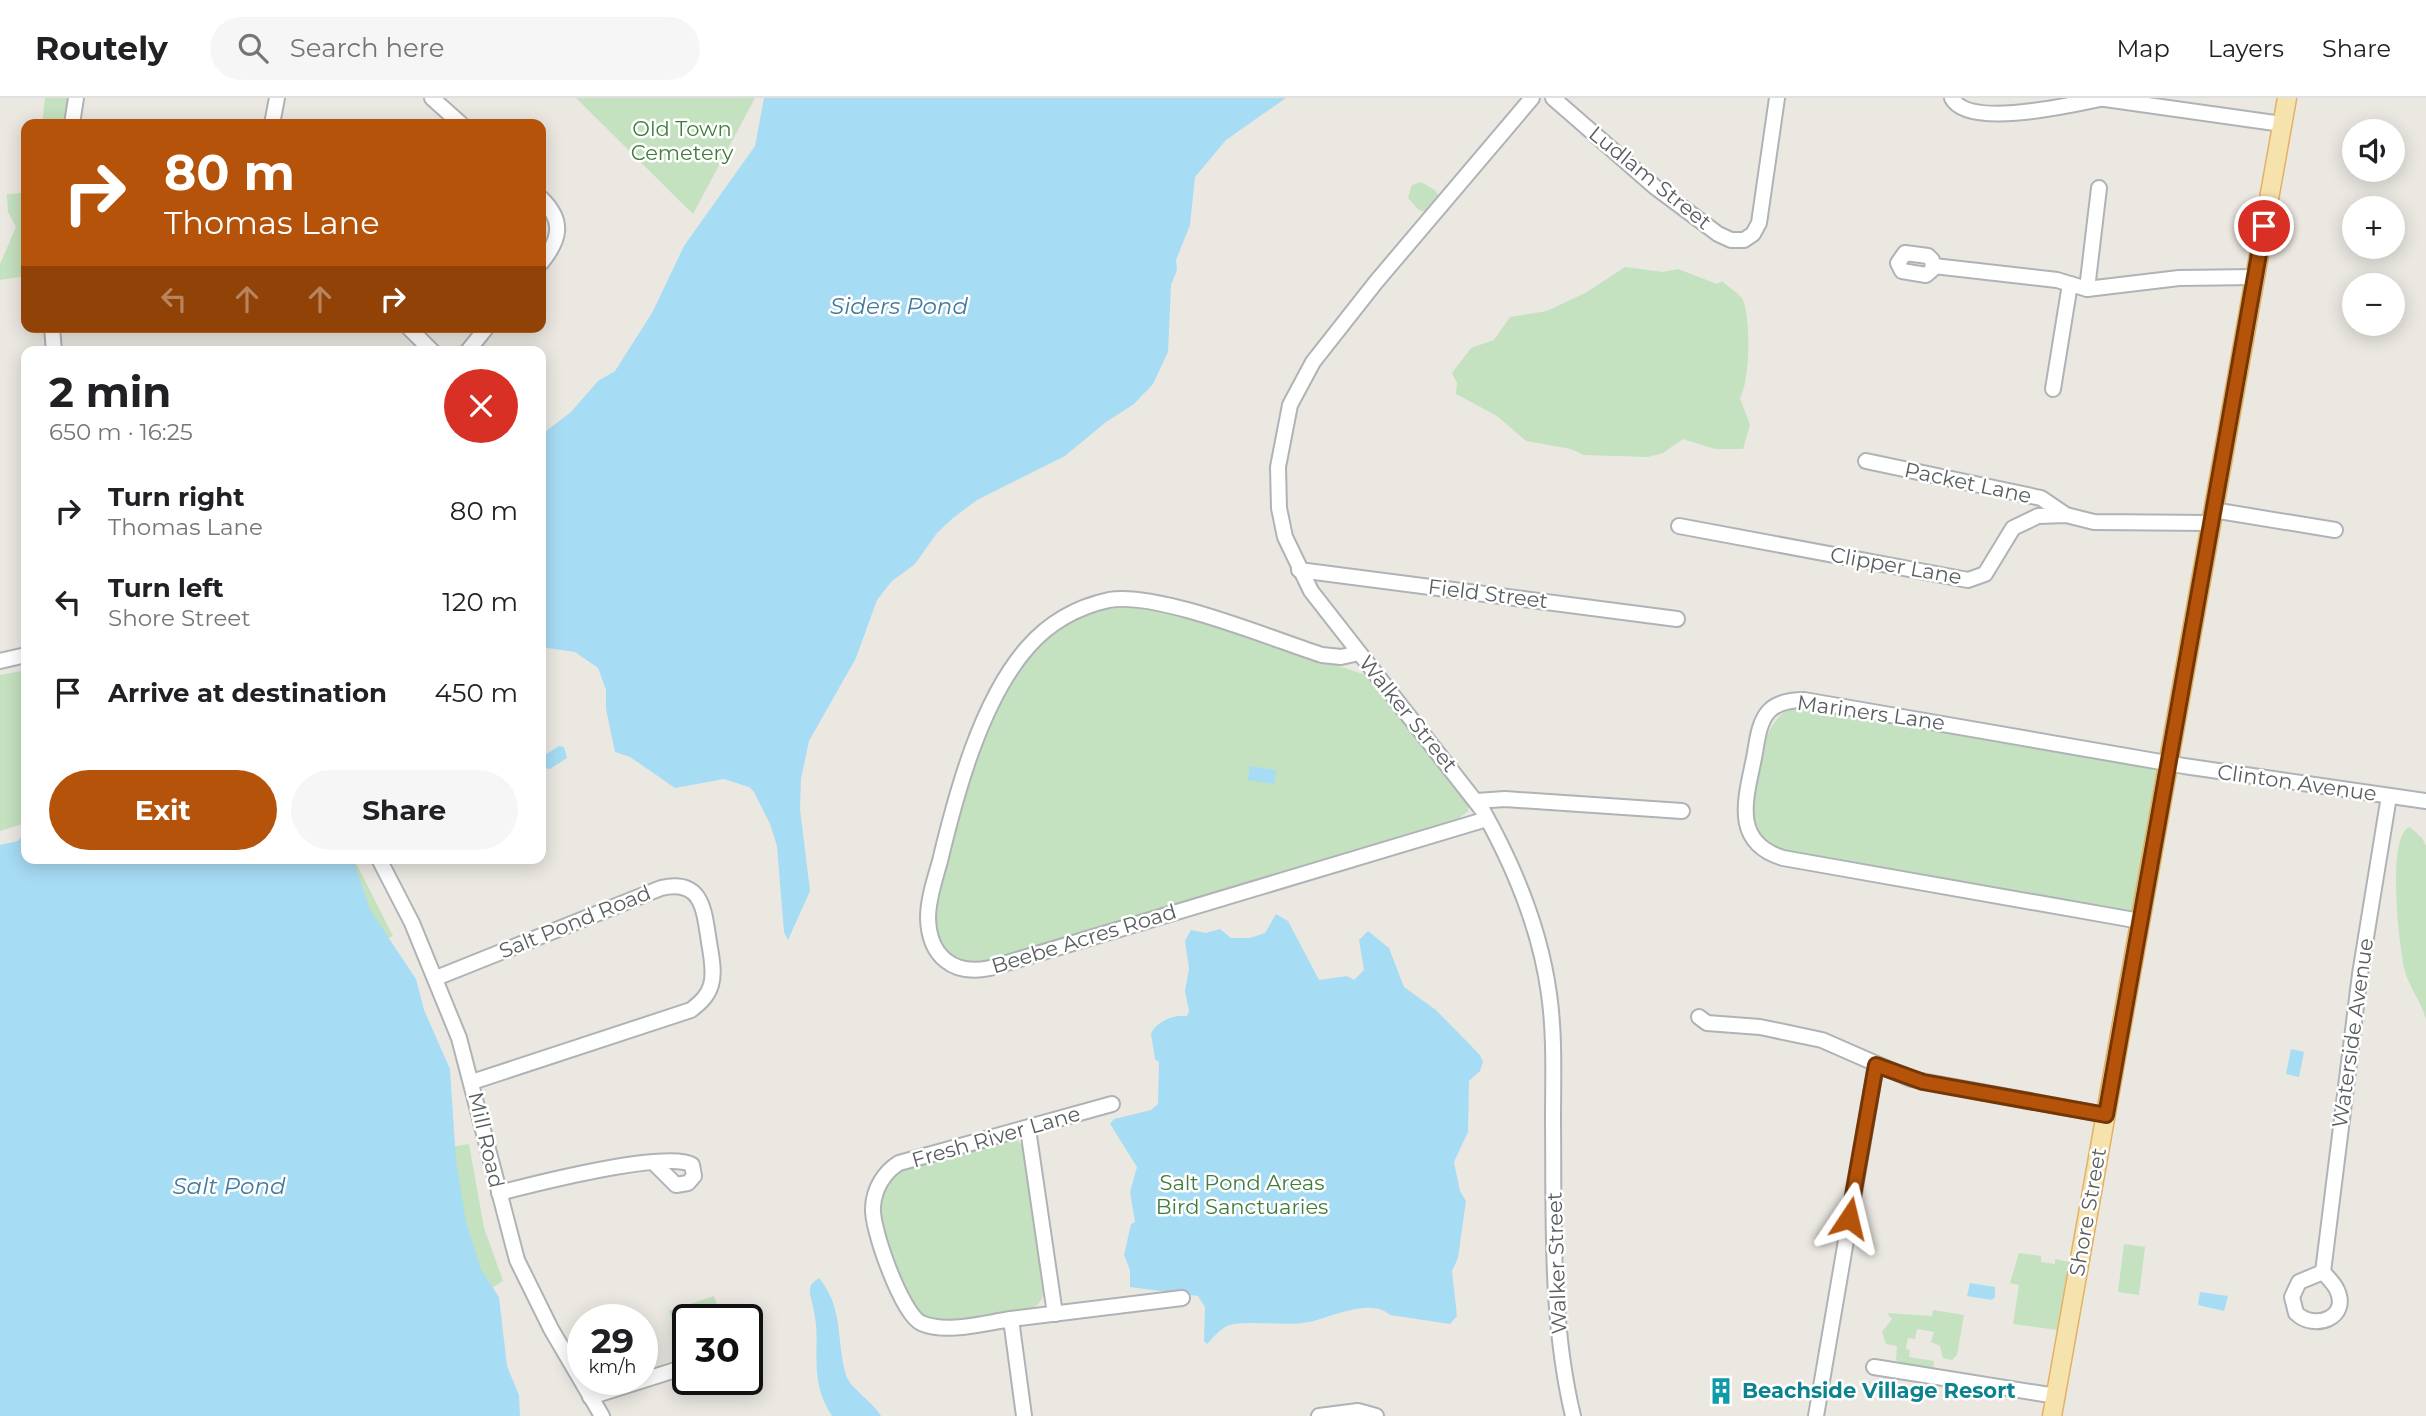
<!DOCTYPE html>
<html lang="en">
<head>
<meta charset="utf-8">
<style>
	body { margin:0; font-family:Montserrat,sans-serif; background:#f6f6f6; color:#202124; height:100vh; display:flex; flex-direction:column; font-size:26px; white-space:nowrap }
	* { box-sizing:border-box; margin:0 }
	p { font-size:23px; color:#757577 }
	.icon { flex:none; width:38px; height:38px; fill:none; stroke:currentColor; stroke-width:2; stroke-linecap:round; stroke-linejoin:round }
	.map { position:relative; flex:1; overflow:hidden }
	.sheet { position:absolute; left:21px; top:248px; width:525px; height:518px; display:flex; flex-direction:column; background:#fff; border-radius:14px; box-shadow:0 4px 18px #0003 }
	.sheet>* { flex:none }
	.top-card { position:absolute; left:21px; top:21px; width:525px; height:214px; border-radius:14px; box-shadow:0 4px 18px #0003; background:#b45309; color:#fff; overflow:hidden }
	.buttons { position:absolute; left:2342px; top:21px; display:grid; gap:14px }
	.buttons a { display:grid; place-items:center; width:63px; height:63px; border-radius:50%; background:#fff; box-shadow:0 4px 18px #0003; font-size:35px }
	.speed { position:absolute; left:567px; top:1206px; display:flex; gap:14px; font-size:35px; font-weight:700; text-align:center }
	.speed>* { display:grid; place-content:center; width:91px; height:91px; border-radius:50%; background:#fff; box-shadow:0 4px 18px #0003; line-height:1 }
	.speed small { font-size:18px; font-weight:400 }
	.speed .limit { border:4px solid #111; border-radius:10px; background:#fff; color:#111 }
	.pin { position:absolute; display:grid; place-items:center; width:60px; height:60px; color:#fff; margin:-30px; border:4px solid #fff; border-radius:50%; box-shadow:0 2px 7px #0007 }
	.me { position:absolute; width:77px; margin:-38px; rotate:10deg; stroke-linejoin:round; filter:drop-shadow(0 0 5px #0008) }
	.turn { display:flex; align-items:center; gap:24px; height:147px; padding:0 28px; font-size:32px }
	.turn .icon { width:91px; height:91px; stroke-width:2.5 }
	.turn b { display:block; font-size:49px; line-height:60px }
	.lanes { display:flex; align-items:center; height:66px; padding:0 28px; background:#0003; justify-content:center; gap:35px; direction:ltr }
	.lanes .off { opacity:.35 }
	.round { display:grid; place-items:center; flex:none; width:74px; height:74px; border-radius:37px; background:#f6f6f6 }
	.overview { display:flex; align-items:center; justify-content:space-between; height:119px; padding:0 28px }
	h1 { font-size:42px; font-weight:700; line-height:52px }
	.cta { display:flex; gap:14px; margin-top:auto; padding:14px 28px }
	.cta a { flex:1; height:80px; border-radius:42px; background:#b45309; color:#fff; font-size:28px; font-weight:700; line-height:80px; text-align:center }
	.cta a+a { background:#f6f6f6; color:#202124 }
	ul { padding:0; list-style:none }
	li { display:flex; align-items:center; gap:21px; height:91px; padding:0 28px }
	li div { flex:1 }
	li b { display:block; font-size:26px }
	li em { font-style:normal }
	header { display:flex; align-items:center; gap:42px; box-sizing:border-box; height:98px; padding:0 35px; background:#fff; border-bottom:2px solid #e0e0e0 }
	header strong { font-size:33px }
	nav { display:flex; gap:38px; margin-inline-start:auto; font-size:24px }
	.search { width:490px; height:63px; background:#f6f6f6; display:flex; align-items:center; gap:18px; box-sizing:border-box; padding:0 24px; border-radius:38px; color:#757577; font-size:26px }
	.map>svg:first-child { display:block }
</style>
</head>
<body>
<header>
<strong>Routely</strong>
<div class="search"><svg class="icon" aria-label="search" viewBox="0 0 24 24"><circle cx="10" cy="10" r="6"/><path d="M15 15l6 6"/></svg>Search here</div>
<nav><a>Map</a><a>Layers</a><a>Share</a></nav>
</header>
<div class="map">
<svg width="2426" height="1318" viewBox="0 0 2426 1318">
	<rect width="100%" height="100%" fill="#ebe8e2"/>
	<g fill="#c4e1c0">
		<polygon points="45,0 68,0 64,26 42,26"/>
		<polygon points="576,0 755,0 693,116"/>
		<polygon points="1421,84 1435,92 1439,99 1426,114 1419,112 1408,100 1412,87"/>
		<polygon points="26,95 26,178 0,182 0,166 16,129 8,114 7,96"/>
		<path d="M1625,169L1663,174L1678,171L1717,186L1722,183C1728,189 1739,195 1743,202C1751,220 1750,284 1740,300L1750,327L1743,351H1715L1683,341L1663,355L1648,359L1584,357L1571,351L1526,343L1497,318L1456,296L1457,285L1452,275L1471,250L1494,242L1510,219L1547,213L1587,194Z"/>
		<path d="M1122,506L1165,512L1366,577L1469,705L1468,713L1453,725L984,865C964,866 944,862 937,840C929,812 942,779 949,751C968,683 993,590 1046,540C1068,519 1093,513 1122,506Z"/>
		<polygon points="26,572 26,725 0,733 0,577"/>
		<path d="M1801,608L2157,670L2132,814L1795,756C1781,752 1767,747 1759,734C1745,710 1759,640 1778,620C1784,613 1792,610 1801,608Z"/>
		<path d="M2410,729L2422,740L2426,748V922C2422,904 2409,890 2405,873C2399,851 2386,735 2410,729Z"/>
		<polygon points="336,761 354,761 393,838 372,847"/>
		<path d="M1013,1040L1023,1047L1026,1054L1045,1193C1042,1200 1040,1206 1033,1210C1016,1220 944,1225 925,1220C906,1205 873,1131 878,1107C881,1090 891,1078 904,1069Z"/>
		<polygon points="469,1046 484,1130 503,1183 485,1194 445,1050"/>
		<polygon points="2124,1146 2145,1149 2139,1197 2118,1194"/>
		<polygon points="2019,1155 2041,1158 2041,1164 2055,1166 2055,1161 2069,1164 2057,1232 2013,1226 2019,1187 2010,1185"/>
		<polygon points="714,1198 721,1218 688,1222 688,1230 676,1234 669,1213"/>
		<polygon points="1933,1212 1964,1217 1957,1257 1952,1262 1943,1260 1940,1248 1931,1244 1934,1234 1917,1231 1915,1241 1908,1240 1906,1251 1910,1252 1909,1259 1934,1263 1933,1273 1900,1267 1896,1262 1897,1248 1886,1246 1882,1234 1892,1221 1887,1215 1932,1218"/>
	</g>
	<g fill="#a7dcf5">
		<polygon points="764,0 1286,0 1226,42 1195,79 1190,127 1176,162 1177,172 1171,187 1168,254 1153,286 1134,306 1106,324 1065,358 977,402 953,420 937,435 915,466 892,483 877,502 856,560 809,643 801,681 800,711 810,793 788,842 784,834 777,748 770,726 754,694 749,689 724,681 675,690 630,659 615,654 606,611 606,592 598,570 575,554 541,549 541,337 571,314 598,283 615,273 652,215 684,148 755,48"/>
		<polygon points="559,648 564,649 567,660 550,671 545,670 542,659"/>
		<polygon points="1250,668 1276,672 1274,686 1248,682"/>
		<polygon points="26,733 26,761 353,761 370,812 416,881 424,912 450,971 456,1063 466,1123 481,1172 499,1199 507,1268 519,1297 520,1318 0,1318 0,747 18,743"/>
		<path d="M1276,816L1288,823L1319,882L1347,878L1354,882L1364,872L1359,842L1368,833L1389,850L1404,889L1436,912L1480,957L1483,964L1480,973L1469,983L1468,1034L1454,1064L1460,1093L1466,1103L1458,1160L1452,1173L1457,1218L1450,1226L1390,1217C1372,1199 1331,1219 1309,1224C1288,1229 1244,1221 1227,1228C1219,1232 1213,1240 1207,1246L1204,1243L1205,1209L1198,1198L1130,1189V1172L1124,1157L1131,1126L1135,1124L1130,1094L1137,1069L1110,1026L1114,1021L1151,1012L1158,1006L1159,964L1155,961L1151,936C1155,924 1175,916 1187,918L1189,913L1185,893L1189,871L1185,843L1191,832L1206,835L1220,831L1231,840H1250L1265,835Z"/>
		<polygon points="2291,951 2304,954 2299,979 2286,976"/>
		<path d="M819,1180C844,1210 836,1243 846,1277C849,1289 874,1305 881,1318H832C806,1278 823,1248 813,1209C812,1201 808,1195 811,1187C813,1184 816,1182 819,1180Z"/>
		<polygon points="1970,1185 1995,1189 1995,1199 1992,1202 1967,1198"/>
		<polygon points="2200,1194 2228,1198 2224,1213 2198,1207"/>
	</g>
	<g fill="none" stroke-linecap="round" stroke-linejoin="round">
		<defs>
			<g id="minor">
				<polyline points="432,0 461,26"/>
				<path d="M1532,0L1376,184L1313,264L1290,307L1278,369L1279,410L1285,439L1311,493L1483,713C1515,770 1540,830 1549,896C1555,938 1553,981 1553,1023C1554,1121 1550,1222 1573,1318"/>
				<polyline points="1553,0 1655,89 1718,136 1731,142 1744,142 1753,136 1759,125 1777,0"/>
				<path d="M1952,0C1968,31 2071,7 2100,1"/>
				<polyline points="2098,0 2282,26"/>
				<polyline points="72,26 76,0"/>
				<polyline points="272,26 277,0"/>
				<path d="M541,100C565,123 560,142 541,165"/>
				<polygon points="1905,155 1928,158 1932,162 1933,171 1926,177 1902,173 1898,165"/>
				<polyline points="1934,168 2057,182 2087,191 2179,180 2255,179"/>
				<polyline points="2087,191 2099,90"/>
				<polyline points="52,229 54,254"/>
				<polyline points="408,229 433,254"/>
				<polyline points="467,254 487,229"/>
				<polyline points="2053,291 2070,186"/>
				<polyline points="1866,363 2041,400 2066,417"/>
				<polyline points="2213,412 2335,432"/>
				<polyline points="1679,428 1968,482 1985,476 2013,430 2038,418 2066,417 2094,424 2210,425"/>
				<polyline points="1299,472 1677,521"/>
				<path d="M1359,555L1341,559L1322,557C1272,541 1157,493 1109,502C1077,509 1049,525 1028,549C981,602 956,696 940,763C935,781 928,801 928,820C929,858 953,878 990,870L1487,721"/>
				<polyline points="0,563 26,557"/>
				<polyline points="1476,703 1505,701 1682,713"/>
				<polyline points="379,761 412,825 459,940 517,1162 551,1231 602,1318"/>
				<path d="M2140,823L1783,760C1731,744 1746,700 1754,660C1757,645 1758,625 1769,613C1778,604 1791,602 1804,602L2184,668L2426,703"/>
				<path d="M436,880L661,790C703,780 704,813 709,844C711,857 715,874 711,887C708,898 700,905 691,912L472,984"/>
				<polyline points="1699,919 1707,925 1760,929 1822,942 1911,981 2106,1017"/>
				<polyline points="1028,1031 1055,1216"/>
				<path d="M499,1095C530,1087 669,1051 692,1067L694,1078L688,1085L676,1087L653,1064"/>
				<polyline points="2323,1174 2360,876 2389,698"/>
				<path d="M2323,1174C2327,1179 2334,1185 2337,1192C2350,1220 2314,1233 2296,1215L2292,1199L2299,1184Z"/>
				<polyline points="1011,1221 1182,1200"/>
				<polyline points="1874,1269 2056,1298"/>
				<polyline points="590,1299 688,1268"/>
				<path d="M1024,1318L1011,1221C984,1225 946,1236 921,1225C902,1216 871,1130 873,1109C874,1091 884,1074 899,1065L1112,1006"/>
				<polyline points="1319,1318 1358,1313 1376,1318"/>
				<polyline points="1816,1318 1876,967"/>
			</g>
			<polyline id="major" points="2052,1318 2287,0"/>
		</defs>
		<use href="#minor" stroke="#afb3b6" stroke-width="18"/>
		<use href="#major" stroke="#e2b164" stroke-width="21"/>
		<use href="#minor" stroke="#fff" stroke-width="14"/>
		<use href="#major" stroke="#f6e2ac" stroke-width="18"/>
	</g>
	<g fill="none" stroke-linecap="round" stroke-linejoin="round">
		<defs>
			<polyline id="route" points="1849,1120 1876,967 1923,984 2106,1017 2264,128"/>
		</defs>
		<use href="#route" stroke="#753606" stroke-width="18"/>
		<use href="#route" stroke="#b45309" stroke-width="12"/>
	</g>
	<defs>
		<symbol id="building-bare" viewBox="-9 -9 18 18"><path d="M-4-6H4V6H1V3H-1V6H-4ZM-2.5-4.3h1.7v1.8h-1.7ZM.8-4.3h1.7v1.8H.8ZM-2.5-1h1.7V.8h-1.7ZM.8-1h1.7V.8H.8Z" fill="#0f9aa8" stroke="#fff" stroke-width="2.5" paint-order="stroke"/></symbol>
	</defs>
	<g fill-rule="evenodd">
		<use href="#building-bare" x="1702" y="1274" width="38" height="38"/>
	</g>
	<g text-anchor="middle" stroke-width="5" stroke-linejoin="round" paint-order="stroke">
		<g font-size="21" fill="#407d3c" stroke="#fff">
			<text x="682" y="38">Old Town<tspan x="682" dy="24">Cemetery</tspan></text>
			<text x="1242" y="1092">Salt Pond Areas<tspan x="1242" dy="24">Bird Sanctuaries</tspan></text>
		</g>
		<g font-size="21" fill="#5a5e61" stroke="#fff">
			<text transform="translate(1650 80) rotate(39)" y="7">Ludlam Street</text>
			<text transform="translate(1968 385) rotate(12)" y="7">Packet Lane</text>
			<text transform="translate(1896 468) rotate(10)" y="7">Clipper Lane</text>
			<text transform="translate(1488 496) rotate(7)" y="7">Field Street</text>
			<text transform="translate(1871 615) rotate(8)" y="7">Mariners Lane</text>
			<text transform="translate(1408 616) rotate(51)" y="7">Walker Street</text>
			<text transform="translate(2297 685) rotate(8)" y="7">Clinton Avenue</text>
			<text transform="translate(575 824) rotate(-22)" y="7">Salt Pond Road</text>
			<text transform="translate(1084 841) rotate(-17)" y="7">Beebe Acres Road</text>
			<text transform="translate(2353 935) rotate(-82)" y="7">Waterside Avenue</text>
			<text transform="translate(996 1039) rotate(-16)" y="7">Fresh River Lane</text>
			<text transform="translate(486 1042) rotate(77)" y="7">Mill Road</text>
			<text transform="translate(2088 1114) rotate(-80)" y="7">Shore Street</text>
			<text transform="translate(1557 1165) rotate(-92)" y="7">Walker Street</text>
		</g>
		<g font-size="21" font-weight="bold" fill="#0d838f" stroke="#fff" text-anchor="start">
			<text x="1742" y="1300">Beachside Village Resort</text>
		</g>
		<g font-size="23" font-style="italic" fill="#44799c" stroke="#fff">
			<text x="899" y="216">Siders Pond</text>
			<text x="229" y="1096">Salt Pond</text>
		</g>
	</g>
</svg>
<div class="buttons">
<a><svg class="icon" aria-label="sound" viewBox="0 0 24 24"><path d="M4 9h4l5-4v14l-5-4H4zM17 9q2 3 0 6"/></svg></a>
<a>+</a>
<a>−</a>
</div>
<div class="speed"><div>29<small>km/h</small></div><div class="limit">30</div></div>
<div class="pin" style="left:2264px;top:128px;background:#d93025"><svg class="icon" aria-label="arrive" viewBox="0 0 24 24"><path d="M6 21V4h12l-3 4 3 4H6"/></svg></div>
<svg class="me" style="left:1849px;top:1120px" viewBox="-20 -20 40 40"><path d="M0-17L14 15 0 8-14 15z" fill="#b45309" stroke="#fff" stroke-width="4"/></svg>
<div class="top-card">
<div class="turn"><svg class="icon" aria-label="right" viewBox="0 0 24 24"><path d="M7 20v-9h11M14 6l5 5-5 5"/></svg><div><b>80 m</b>Thomas Lane</div></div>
<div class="lanes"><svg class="icon off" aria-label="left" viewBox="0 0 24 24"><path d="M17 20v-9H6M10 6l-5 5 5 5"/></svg><svg class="icon off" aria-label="ahead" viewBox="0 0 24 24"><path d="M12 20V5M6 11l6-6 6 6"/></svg><svg class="icon off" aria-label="ahead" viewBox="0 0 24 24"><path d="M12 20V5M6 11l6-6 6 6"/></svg><svg class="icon" aria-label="right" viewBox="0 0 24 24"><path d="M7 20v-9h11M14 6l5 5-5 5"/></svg></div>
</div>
<section class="sheet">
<div class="overview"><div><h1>2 min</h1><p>650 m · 16:25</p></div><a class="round" style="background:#d93025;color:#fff"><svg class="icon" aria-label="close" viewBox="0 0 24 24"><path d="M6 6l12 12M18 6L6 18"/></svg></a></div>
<ul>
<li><svg class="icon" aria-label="right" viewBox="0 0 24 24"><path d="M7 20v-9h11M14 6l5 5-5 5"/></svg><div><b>Turn right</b><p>Thomas Lane</p></div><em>80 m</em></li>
<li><svg class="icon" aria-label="left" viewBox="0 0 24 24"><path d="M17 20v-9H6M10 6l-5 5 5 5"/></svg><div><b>Turn left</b><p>Shore Street</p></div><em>120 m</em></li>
<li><svg class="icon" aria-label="arrive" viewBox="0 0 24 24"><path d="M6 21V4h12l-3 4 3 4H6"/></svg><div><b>Arrive at destination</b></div><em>450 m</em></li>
</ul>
<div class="cta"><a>Exit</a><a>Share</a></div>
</section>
</div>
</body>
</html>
